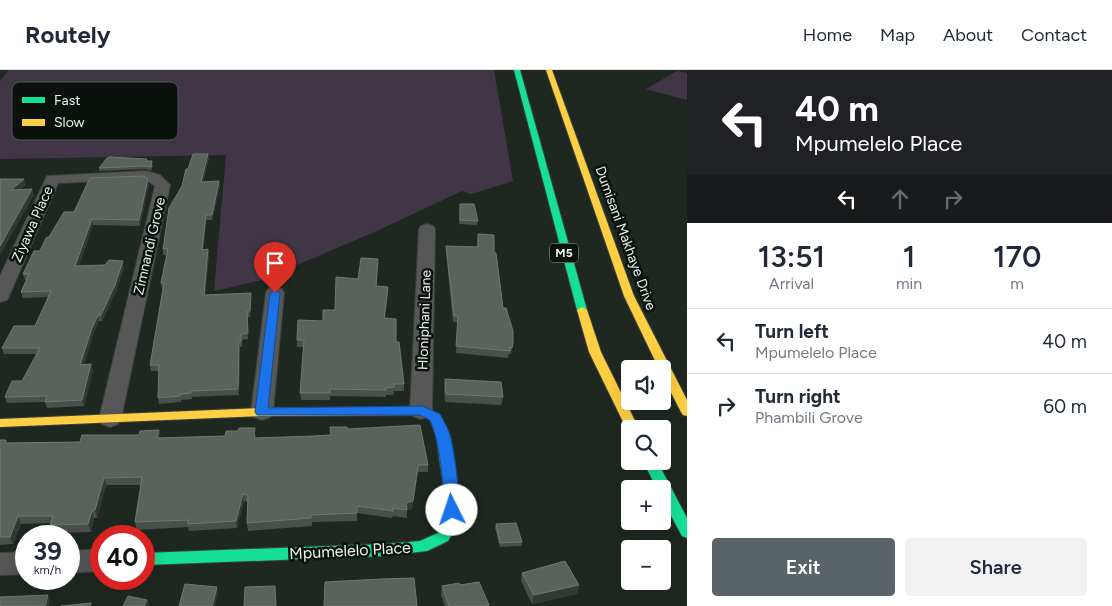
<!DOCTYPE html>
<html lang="en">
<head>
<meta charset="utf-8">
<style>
	body { margin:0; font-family:Figtree,sans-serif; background:#f2f2f3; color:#1f2937; height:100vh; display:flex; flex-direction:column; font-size:19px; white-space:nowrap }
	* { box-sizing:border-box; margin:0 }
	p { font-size:16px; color:#747a83 }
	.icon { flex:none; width:28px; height:28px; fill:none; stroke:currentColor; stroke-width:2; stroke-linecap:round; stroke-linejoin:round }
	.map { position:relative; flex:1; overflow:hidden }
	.side { display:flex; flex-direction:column; background:#fff; width:425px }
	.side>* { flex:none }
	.banner { background:#202124; color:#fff; overflow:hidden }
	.tools { position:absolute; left:621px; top:290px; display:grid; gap:10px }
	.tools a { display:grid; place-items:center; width:50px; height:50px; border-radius:5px; background:#fff; box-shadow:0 5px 20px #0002; font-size:25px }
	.speed { position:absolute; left:15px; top:455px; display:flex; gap:10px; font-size:25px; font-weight:700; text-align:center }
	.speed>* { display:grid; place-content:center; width:65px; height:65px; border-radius:50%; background:#fff; box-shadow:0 5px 20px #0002; line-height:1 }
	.speed small { font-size:12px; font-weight:400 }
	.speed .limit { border:8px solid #d22; background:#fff; color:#111 }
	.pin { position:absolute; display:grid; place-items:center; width:42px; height:42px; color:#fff; margin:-51px -21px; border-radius:50% 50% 50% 0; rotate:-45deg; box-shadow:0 0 5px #0007 }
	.pin .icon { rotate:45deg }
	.me { position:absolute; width:55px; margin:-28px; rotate:356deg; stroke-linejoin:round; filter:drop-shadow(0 0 4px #0008) }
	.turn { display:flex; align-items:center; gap:18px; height:105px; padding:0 25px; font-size:22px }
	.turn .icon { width:65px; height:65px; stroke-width:2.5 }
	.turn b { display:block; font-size:35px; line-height:42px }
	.lanes { display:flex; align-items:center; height:48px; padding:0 25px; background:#0003; justify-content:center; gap:25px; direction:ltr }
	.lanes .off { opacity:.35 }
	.eta { display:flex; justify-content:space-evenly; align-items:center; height:85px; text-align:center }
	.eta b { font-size:30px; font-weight:600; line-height:35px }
	.cta { display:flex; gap:10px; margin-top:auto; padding:10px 25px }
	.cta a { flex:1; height:58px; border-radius:5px; background:#5a6468; color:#fff; font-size:20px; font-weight:600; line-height:58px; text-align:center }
	.cta a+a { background:#f2f2f3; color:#1f2937 }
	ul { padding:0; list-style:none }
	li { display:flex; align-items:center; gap:15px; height:65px; padding:0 25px; border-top:1px solid #e0e1e3 }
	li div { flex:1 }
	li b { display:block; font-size:19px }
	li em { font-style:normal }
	header { display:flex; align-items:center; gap:30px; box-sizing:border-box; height:70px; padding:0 25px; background:#fff; border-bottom:1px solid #e0e1e3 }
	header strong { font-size:24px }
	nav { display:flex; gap:28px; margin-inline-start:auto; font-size:18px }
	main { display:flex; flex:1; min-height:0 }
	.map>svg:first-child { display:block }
</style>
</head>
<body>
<header>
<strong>Routely</strong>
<nav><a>Home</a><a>Map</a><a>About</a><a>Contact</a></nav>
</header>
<main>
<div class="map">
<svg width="687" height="536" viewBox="0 0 687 536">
	<rect width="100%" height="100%" fill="#1e2821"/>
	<g fill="#413645">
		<polygon points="9,0 494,0 513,111 471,124 462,121 379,160 262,210 214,221 226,85 0,89 0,11"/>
		<polygon points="677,1 687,3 687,30 646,19"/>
	</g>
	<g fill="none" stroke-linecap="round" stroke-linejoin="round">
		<defs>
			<g id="street">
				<polygon points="146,101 160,105 170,115 121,349 118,354 110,357 102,354 99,349 155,116 145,109 58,113 9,226 7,230 0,232 0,206 47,106"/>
				<polygon points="427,154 433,156 435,159 432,341 429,346 421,349 413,346 410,341 419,159 421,156"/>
				<polygon points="275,217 282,219 284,223 273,342 270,347 262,350 254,347 251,342 266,223 268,219"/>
				<polygon points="101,479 101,501 69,503 69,481"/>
				<polygon points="26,482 26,504 0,505 0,483"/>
			</g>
			<g id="fast">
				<polygon points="514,0 520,0 587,240 586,242 582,243 577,240"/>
				<polygon points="429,340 439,344 450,365 459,427 459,452 448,471 427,481 384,486 144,495 144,483 384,474 420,471 438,463 445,451 445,427 436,365 430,350 423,344 425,341"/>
				<polygon points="643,391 657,391 687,448 687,468 682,466 662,429 662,419 657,419"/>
			</g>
			<g id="slow">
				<polygon points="546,0 552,0 634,226 687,330 687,346 683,345 681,342 662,305 662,299 659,299 624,226"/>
				<polygon points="582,237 587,240 601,282 639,359 630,359 630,363 628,362 589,282 577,240"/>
				<polygon points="421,337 433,341 435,344 433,347 429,348 420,345 262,346 0,357 0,349 262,338"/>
			</g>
		</defs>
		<use href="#street" stroke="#3b433e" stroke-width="2"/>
		<use href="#fast" stroke="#3b433e" stroke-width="2"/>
		<use href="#slow" stroke="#3b433e" stroke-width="2"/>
		<use href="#street" fill="#575758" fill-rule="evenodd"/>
		<use href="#fast" fill="#16e098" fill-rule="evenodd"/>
		<use href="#slow" fill="#ffcf43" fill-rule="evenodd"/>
	</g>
	<g fill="#49504b">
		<polygon points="209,88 203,112 220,117 212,150 206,150 203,180 208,179 209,185 205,225 251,229 250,247 247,247 248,269 242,270 242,277 240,277 239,325 192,327 192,329 181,330 181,332 159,334 158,328 159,301 151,301 150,295 163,219 162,219 161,213 167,185 163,185 163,179 182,116 188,99"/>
		<polygon points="147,89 147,91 153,95 151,101 146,99 99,101 99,98"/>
		<polygon points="149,114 140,156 93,155 79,196 124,197 116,221 102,251 99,251 93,264 84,294 93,300 84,336 47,338 45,332 7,333 5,327 22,311 37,284 4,284 2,278 35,256 49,227 23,228 21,222 26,210 25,210 23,204 49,167 74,142"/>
		<polygon points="460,134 478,151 477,155 459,154"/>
		<polygon points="478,164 494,183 503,238 513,273 511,284 509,284 508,288 456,283 458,252 453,252 446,182 446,176 477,177"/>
		<polygon points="378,195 376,216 388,223 385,248 396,272 404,314 404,321 394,321 393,325 386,325 386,327 330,326 330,330 301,330 300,323 304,277 297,277 297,270 323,251 335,240 358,209"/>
		<polygon points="445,309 503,327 501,335 445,332 444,318"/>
		<polygon points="348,359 428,395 428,402 418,402 412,439 407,440 407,448 393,446 392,448 357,443 357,451 312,452 312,456 248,461 247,453 248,432 244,431 237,458 189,461 188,457 137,460 135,452 141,415 106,415 97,448 94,448 91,462 53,463 50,455 51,453 21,454 13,474 0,475 0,370 6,370 7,373 80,372 139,365 159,360 160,368 256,365 255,368 314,366 331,365"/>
		<polygon points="496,454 522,472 521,476 500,477 495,458"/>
		<polygon points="522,503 579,515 577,524 532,534 521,511"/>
		<polygon points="460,515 489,535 488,536 445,536 441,525 442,516"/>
	</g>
	<g fill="#313933">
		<polygon points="208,84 209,88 202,117 201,112"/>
		<polygon points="24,109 26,115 12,126 11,120"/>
		<polygon points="148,109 149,114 140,156 139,150"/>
		<polygon points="219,111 220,117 212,150 212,145"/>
		<polygon points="32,119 34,125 0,185 0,176"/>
		<polygon points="206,145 206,150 203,185 202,180"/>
		<polygon points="92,149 93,155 77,202 75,196"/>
		<polygon points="208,179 209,185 204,230 204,225"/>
		<polygon points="123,191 124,197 116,221 102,251 101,245"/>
		<polygon points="98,245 99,251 93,264 82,301 80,295 92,258"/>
		<polygon points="239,271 240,277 239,325 238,319"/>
		<polygon points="91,294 93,300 84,336 82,330"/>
		<polygon points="159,360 160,367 158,376 157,368"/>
		<polygon points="418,395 412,439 406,440 406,433"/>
		<polygon points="104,408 106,415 97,448 95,440"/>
		<polygon points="243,424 244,431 237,458 236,451"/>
		<polygon points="92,441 94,448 91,462 88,454"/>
		<polygon points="18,446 21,454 13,474 10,467"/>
		<polygon points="579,515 577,524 532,534 534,525"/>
		<polygon points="217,517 218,524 215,536 212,536"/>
		<polygon points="48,525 50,531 49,536 45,536"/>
		<polygon points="147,530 149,536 144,536"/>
	</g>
	<g fill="#5a625c" stroke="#707873">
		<polygon points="193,84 208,84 201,112 219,111 212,145 206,145 202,180 208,179 204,225 251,223 250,241 247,241 248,263 241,264 241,271 239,271 238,319 191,321 191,323 180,324 180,326 158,328 159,295 150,295 164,213 161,213 168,179 163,179 169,138 182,116 186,99 188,99"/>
		<polygon points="110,87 147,89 146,91 152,91 151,97 145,96 99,98 107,88"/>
		<polygon points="144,106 148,109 139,150 92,149 75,196 105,195 109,190 123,191 115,215 101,245 98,245 92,258 80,295 91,294 82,330 45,332 47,326 5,327 12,311 22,311 40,278 2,278 14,256 35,256 51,221 21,222 29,204 23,204 34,181 40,181 46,168 49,167 64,142 74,142 90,108"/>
		<polygon points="0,109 24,109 11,120 32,119 0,176"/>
		<polygon points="460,134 474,134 478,151 460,150"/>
		<polygon points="478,164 494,165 494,183 496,183 503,238 506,238 513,261 513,273 512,278 509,277 510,281 456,276 458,246 454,246 446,176 478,177"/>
		<polygon points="361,188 378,189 376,216 388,217 384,248 396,249 396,272 399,272 404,314 394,314 394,317 386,318 386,320 330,319 330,323 300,323 304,270 297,270 298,250 323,251 323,240 335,240 336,207 358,209"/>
		<polygon points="445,309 501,312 503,327 446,324"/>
		<polygon points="420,355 428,395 418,395 413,431 406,433 407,440 393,438 393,441 357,436 357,443 311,445 311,448 247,453 248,425 243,424 236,451 188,454 188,450 135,452 142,407 104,408 95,440 92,441 88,454 50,455 53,446 18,446 10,467 0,467 0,370 6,370 5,373 80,372 82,365 139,365 140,361 159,360 157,368 225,366 226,361 238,361 239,358 255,358 254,368 314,366 331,365 330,357 347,357 348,359"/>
		<polygon points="516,453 522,472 500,473 496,454"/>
		<polygon points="565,491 579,515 534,525 522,503"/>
		<polygon points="414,508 417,536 324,536 325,512 382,509"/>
		<polygon points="479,512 489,535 481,536 449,536 442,516 459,513 460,515"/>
		<polygon points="185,514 217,517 212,536 179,536"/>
		<polygon points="275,516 276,536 244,536 245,517"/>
		<polygon points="48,525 45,536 0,536 0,527"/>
		<polygon points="128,526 147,530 144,536 123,536"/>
		<polygon points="91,533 90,536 61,536"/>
	</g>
	<path fill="#1a73e8" stroke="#114b97" d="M275,220L280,223L268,338L422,336L440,344C443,350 448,358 450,365C454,378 462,434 457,444L452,445L447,444C443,437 445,431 444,424C441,399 440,373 430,350L420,345H257L255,342L270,223Z"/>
	<g text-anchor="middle" stroke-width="5" stroke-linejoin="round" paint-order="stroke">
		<rect fill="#0b120d" stroke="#a5afa8" stroke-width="1" x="550" y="173.5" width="28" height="19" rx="4"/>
		<g font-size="12" font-weight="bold" fill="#e7f2eb">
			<text x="564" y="187">M5</text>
		</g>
		<g font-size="14" fill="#e7f2eb" stroke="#0b120d">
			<text transform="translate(32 154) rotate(-66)" y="5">Ziyawa Place</text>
			<text transform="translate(626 168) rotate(70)" y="5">Dumisani Makhaye Drive</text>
			<text transform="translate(149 176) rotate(-77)" y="5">Zimnandi Grove</text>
			<text transform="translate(424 250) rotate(-88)" y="5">Hloniphani Lane</text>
		</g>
		<g font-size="16" fill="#e7f2eb" stroke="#0b120d">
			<text transform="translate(350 480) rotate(-3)" y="6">Mpumelelo Place</text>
		</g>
	</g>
	<rect x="12" y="12" width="166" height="58" rx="8" fill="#0b120d" stroke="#4d5550" stroke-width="1"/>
	<rect x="22" y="27" width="23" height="6" fill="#16e098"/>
	<rect x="22" y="49" width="23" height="7" fill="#ffcf43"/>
	<g font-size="14" fill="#e7f2eb">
		<text x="54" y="35">Fast</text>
		<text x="54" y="57">Slow</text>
	</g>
</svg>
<div class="tools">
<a><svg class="icon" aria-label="sound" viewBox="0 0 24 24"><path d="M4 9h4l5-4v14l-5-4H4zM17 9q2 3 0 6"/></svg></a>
<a><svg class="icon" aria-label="search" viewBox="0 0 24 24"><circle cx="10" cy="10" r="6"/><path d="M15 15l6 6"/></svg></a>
<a>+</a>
<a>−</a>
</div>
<div class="speed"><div>39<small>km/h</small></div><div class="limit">40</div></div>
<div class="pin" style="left:275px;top:223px;background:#d93025"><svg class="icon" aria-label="arrive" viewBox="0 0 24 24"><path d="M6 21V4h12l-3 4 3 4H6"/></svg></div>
<svg class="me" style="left:452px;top:440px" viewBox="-20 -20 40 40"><circle r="19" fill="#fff"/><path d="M0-13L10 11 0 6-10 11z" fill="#1a73e8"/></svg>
</div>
<section class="side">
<div class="banner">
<div class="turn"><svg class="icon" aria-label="left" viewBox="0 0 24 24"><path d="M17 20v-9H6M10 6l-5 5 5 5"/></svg><div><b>40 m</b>Mpumelelo Place</div></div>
<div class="lanes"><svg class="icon" aria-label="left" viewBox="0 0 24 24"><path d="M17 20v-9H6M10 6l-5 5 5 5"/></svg><svg class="icon off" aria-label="ahead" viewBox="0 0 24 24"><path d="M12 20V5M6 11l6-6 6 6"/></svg><svg class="icon off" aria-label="right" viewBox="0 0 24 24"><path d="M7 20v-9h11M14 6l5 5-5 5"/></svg></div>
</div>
<div class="eta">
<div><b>13:51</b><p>Arrival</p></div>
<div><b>1</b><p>min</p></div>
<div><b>170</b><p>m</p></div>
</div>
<ul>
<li><svg class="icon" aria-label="left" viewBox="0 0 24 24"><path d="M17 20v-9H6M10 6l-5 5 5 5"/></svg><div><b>Turn left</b><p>Mpumelelo Place</p></div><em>40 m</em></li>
<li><svg class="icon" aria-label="right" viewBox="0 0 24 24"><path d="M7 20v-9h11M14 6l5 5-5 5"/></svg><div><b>Turn right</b><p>Phambili Grove</p></div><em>60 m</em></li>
</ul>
<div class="cta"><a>Exit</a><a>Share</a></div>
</section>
</main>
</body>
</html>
